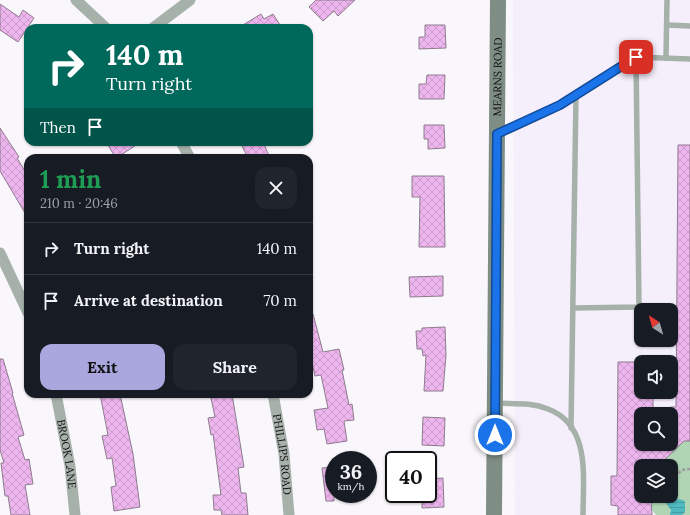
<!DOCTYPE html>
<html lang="en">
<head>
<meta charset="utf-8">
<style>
	body { margin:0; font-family:Lora,serif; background:#20242c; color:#f1f3f6; height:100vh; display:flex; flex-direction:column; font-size:15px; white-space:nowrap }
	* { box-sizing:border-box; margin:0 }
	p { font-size:13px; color:#9ea1a6 }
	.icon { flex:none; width:22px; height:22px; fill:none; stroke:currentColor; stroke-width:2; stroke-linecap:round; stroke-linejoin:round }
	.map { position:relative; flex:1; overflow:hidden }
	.side { position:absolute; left:24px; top:154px; width:289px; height:244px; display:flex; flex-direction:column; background:#171b24; border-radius:12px; box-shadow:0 1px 3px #0004 }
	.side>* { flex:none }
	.hud { position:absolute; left:24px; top:24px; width:289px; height:122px; border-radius:12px; box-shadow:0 1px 3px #0004; background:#00695c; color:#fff; overflow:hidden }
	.needle { width:26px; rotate:323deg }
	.buttons { position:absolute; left:634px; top:303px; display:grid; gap:8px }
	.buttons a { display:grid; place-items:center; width:44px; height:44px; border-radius:8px; background:#171b24; box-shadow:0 1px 3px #0004; font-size:20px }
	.speed { position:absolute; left:325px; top:451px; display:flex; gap:8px; font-size:20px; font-weight:700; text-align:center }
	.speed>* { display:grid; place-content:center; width:52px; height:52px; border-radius:50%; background:#171b24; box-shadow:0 1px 3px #0004; line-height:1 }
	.speed small { font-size:10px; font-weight:400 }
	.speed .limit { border:2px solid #111; border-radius:6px; background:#fff; color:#111 }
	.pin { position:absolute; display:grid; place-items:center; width:34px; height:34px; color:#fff; margin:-17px; border-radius:8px; box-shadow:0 2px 6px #0006 }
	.me { position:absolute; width:44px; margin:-22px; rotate:0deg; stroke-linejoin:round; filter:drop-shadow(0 0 3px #0008) }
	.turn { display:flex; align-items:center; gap:14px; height:84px; padding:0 16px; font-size:18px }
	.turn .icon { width:52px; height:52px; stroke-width:2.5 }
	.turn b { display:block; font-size:28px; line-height:34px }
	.then { display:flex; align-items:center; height:38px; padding:0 16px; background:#0003; gap:8px; font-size:15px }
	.round { display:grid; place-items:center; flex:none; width:42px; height:42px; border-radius:12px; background:#20242c }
	.summary { display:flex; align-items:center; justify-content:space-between; height:68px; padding:0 16px }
	h1 { font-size:24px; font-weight:700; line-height:30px; color:#1e9e55 }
	.button { display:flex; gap:8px; margin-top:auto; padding:8px 16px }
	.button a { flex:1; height:46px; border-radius:12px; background:#aaa7df; color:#111; font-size:16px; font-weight:700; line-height:46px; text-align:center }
	.button a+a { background:#20242c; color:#f1f3f6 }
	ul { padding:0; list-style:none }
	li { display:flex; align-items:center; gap:12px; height:52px; padding:0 16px; border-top:1px solid #363941 }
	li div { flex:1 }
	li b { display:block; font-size:15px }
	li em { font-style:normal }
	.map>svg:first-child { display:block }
</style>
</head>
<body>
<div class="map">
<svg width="690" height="515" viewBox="0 0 690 515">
	<defs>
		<pattern id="water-rules" width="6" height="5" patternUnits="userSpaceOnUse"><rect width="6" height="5" fill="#50b9c0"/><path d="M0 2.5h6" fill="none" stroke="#459ea4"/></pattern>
		<pattern id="building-cross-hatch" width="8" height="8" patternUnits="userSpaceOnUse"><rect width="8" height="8" fill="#edb6ee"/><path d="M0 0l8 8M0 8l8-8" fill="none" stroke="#ca9bcb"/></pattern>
	</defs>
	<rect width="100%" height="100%" fill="#faf7fc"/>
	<path fill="#f5eefb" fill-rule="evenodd" d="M513,0H690V515H515ZM641,310H671V340H641ZM641,362H671V392H641ZM641,414H671V444H641ZM641,466H671V496H641Z"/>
	<polygon fill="#afd5b5" points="684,441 690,441 690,515 656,515 652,510 651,496 671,496 671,466 658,466"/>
	<polygon fill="url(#water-rules)" points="671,498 683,500 685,502 685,512 682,515 670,515 671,510 665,502"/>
	<g fill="url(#building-cross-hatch)" stroke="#8e7b8e">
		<polygon points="316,0 355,0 338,16 334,11 323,21 309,7"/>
		<polygon points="0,4 19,17 23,10 34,18 18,42 0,30"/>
		<polygon points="261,14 264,19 273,14 282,28 238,28"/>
		<polygon points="425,25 445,25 446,48 419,49 419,37 425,37"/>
		<polygon points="427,75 445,75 444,99 419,99 419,84 426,84"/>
		<polygon points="424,125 444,125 445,148 428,149 428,139 424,139"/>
		<polygon points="0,128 19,157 17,158 28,176 28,218 0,171"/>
		<polygon points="106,142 141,142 116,158"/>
		<polygon points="240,142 263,142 270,158 248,158"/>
		<polygon points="678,145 690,145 690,441 684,441 658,466 641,466 641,496 651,496 652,515 618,515 618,506 611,505 611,476 617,476 618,362 641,362 641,392 653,392 653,414 641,414 641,444 671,444 671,407 676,407"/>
		<polygon points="412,176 444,176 445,247 419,247 420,197 412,197"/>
		<polygon points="443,276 443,296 410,297 409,277"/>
		<polygon points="313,314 323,352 339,349 344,370 342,370 349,405 352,404 354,420 344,421 347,441 327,444 324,429 317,430 314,410 328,408 321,375 315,376 309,349 309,315"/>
		<polygon points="445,327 446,355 443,391 424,391 426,355 423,356 422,349 417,349 416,331 422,331 422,328"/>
		<polygon points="0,359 3,359 13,393 12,393 24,435 18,437 25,460 29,459 33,484 25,485 30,515 11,515 8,496 5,496 1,463 4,463 0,450"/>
		<polygon points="100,394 120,394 133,454 140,507 114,511 111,487 116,486 112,458 107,459 102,436 108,435"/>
		<polygon points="232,394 244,467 238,468 241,493 246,493 248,515 222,515 221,510 214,510 213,495 221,495 213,434 211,435 208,418 215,417 211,398"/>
		<polygon points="423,417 445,418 444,446 422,445"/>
		<polygon points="334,467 334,501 326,501 322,468"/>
		<polygon points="443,478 444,507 422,508 422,494 428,494 428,479"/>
	</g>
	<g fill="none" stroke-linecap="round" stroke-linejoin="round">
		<polyline stroke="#9e9aa0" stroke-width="2.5" stroke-dasharray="3 2" stroke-linecap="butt" points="671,480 682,470 690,469"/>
		<g stroke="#a6b1aa" stroke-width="5.5">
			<polyline points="667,25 690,26"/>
			<polyline points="666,58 667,0"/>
			<polyline points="499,133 560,105 636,57 690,59"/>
			<polyline points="573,308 639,307 636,57"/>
			<path d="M496,403C513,404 531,402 548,409C591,425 583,478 583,515"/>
			<polyline points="571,428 576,95"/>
		</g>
		<g stroke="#a6b1aa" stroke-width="11">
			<polyline points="76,0 106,28"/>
			<polyline points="153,28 190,0"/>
			<polyline points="181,142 190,158"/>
			<polyline points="0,253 28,313"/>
			<path id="s1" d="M56,394L70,466L75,515"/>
			<path id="s2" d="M273,394L284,454L289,515"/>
		</g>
		<path stroke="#7e8e84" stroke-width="16" id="s3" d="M494,515L498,0"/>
	</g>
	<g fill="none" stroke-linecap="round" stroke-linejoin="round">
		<defs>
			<polyline id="route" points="495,435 497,134 560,105 636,57"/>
		</defs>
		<use href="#route" stroke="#114b97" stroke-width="10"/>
		<use href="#route" stroke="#1a73e8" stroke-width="7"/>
	</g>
	<g text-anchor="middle" stroke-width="4" stroke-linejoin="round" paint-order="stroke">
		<g font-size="11" fill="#0e0911" stroke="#fff">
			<text dy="4" stroke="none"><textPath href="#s3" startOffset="438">MEARNS ROAD</textPath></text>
			<text dy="4" stroke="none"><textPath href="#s1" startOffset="61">BROOK LANE</textPath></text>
			<text dy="4" stroke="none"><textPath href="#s2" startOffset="61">PHILLIPS ROAD</textPath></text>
		</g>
	</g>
</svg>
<div class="buttons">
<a><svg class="needle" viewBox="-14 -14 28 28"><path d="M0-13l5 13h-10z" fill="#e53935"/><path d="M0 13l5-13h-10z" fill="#9ea1a6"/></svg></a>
<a><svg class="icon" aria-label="sound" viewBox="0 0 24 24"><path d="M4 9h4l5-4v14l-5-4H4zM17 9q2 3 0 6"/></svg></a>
<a><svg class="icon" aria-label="search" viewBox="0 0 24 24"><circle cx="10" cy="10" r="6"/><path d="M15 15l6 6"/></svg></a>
<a><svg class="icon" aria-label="layers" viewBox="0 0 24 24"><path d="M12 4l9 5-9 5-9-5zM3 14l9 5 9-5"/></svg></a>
</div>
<div class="speed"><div>36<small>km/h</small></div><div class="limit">40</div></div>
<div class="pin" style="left:636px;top:57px;background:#d93025"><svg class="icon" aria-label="arrive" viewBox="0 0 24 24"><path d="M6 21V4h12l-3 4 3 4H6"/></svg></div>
<svg class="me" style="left:495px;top:435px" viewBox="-20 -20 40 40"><circle r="17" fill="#1a73e8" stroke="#fff" stroke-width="3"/><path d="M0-11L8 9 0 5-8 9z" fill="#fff"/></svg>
<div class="hud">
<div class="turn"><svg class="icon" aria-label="right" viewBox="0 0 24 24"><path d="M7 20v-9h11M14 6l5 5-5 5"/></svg><div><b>140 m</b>Turn right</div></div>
<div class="then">Then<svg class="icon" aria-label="arrive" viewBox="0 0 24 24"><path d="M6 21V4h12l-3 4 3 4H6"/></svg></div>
</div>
<section class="side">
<div class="summary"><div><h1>1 min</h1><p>210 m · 20:46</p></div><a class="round"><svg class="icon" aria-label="close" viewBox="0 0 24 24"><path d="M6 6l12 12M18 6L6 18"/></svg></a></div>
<ul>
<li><svg class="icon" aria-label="right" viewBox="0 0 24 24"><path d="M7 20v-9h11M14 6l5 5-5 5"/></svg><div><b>Turn right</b></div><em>140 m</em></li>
<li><svg class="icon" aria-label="arrive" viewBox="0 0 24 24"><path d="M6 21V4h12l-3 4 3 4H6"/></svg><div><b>Arrive at destination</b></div><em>70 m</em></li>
</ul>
<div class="button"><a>Exit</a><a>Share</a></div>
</section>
</div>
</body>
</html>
